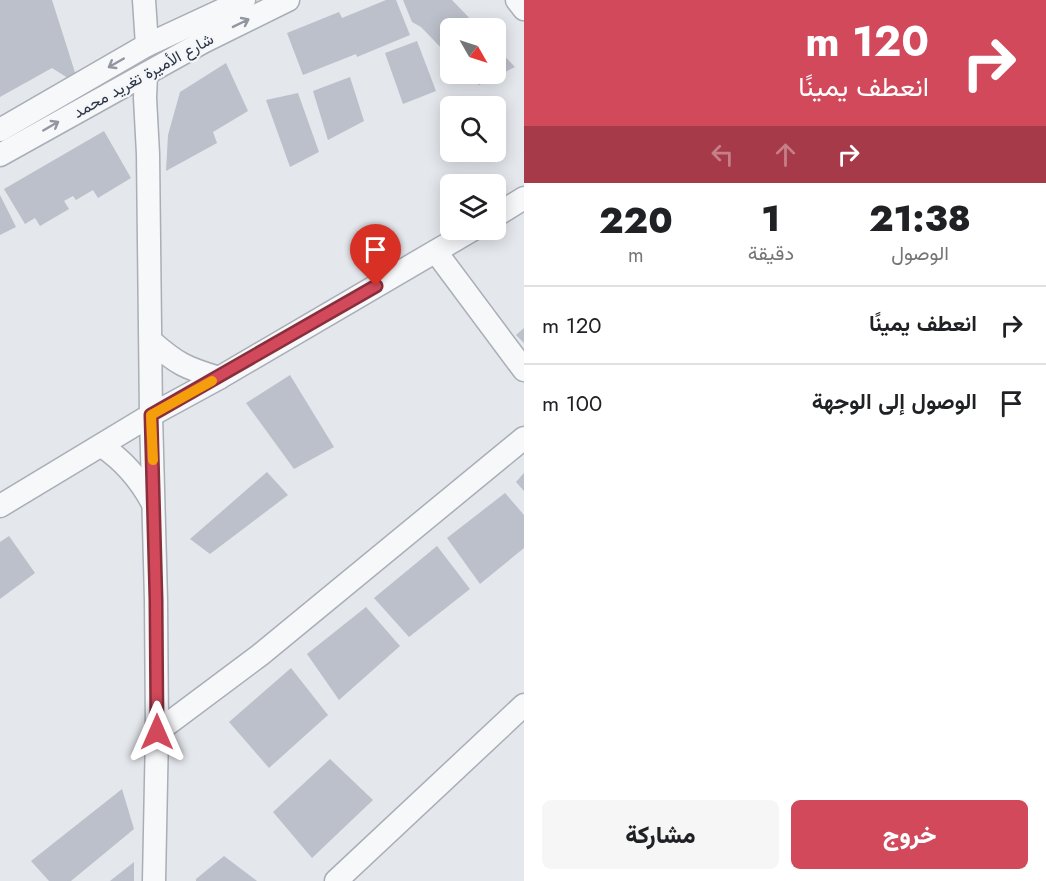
<!DOCTYPE html>
<html lang="ar">
<head>
<meta charset="utf-8">
<style>
	body { margin:0; font-family:Jost,Vazirmatn,sans-serif; background:#f6f6f6; color:#202124; direction:rtl; height:100vh; display:flex; flex-direction:column; font-size:22px; white-space:nowrap }
	* { box-sizing:border-box; margin:0 }
	p { font-size:20px; color:#757577 }
	.icon { flex:none; width:33px; height:33px; fill:none; stroke:currentColor; stroke-width:2; stroke-linecap:round; stroke-linejoin:round }
	.map { position:relative; flex:1; overflow:hidden; direction:ltr }
	.details { display:flex; flex-direction:column; background:#fff; width:522px }
	.details>* { flex:none }
	.banner { background:#d1495b; color:#fff; overflow:hidden }
	.needle { width:39px; rotate:129deg }
	.controls { position:absolute; left:440px; top:18px; display:grid; gap:12px }
	.controls a { display:grid; place-items:center; width:66px; height:66px; border-radius:9px; background:#fff; box-shadow:0 3px 15px #0003; font-size:30px }
	.pin { position:absolute; display:grid; place-items:center; width:51px; height:51px; color:#fff; margin:-62px -26px; border-radius:50% 50% 50% 0; rotate:-45deg; box-shadow:0 0 6px #0007 }
	.pin .icon { rotate:45deg }
	.me { position:absolute; width:66px; margin:-33px; rotate:0deg; stroke-linejoin:round; filter:drop-shadow(0 0 4px #0008) }
	.turn { display:flex; align-items:center; gap:21px; height:126px; padding:0 18px; font-size:27px }
	.turn .icon { width:78px; height:78px; stroke-width:2.5 }
	.turn b { display:block; font-size:42px; line-height:51px }
	.lanes { display:flex; align-items:center; height:57px; padding:0 18px; background:#0003; justify-content:center; gap:30px; direction:ltr }
	.lanes .off { opacity:.35 }
	.eta { display:flex; justify-content:space-evenly; align-items:center; height:102px; text-align:center }
	.eta b { font-size:36px; font-weight:800; line-height:42px }
	.action { display:flex; gap:12px; margin-top:auto; padding:12px 18px }
	.action a { flex:1; height:69px; border-radius:9px; background:#d1495b; color:#fff; font-size:24px; font-weight:800; line-height:69px; text-align:center }
	.action a+a { background:#f6f6f6; color:#202124 }
	ul { padding:0; list-style:none }
	li { display:flex; align-items:center; gap:18px; height:78px; padding:0 18px; border-top:2px solid #e0e0e0 }
	li div { flex:1 }
	li b { display:block; font-size:22px }
	li em { font-style:normal }
	main { display:flex; flex:1; min-height:0 }
	.map>svg:first-child { display:block }
</style>
</head>
<body>
<main>
<section class="details">
<div class="banner">
<div class="turn"><svg class="icon" aria-label="right" viewBox="0 0 24 24"><path d="M7 20v-9h11M14 6l5 5-5 5"/></svg><div><b>120 m</b>انعطف يمينًا</div></div>
<div class="lanes"><svg class="icon off" aria-label="left" viewBox="0 0 24 24"><path d="M17 20v-9H6M10 6l-5 5 5 5"/></svg><svg class="icon off" aria-label="ahead" viewBox="0 0 24 24"><path d="M12 20V5M6 11l6-6 6 6"/></svg><svg class="icon" aria-label="right" viewBox="0 0 24 24"><path d="M7 20v-9h11M14 6l5 5-5 5"/></svg></div>
</div>
<div class="eta">
<div><b>21:38</b><p>الوصول</p></div>
<div><b>1</b><p>دقيقة</p></div>
<div><b>220</b><p>m</p></div>
</div>
<ul>
<li><svg class="icon" aria-label="right" viewBox="0 0 24 24"><path d="M7 20v-9h11M14 6l5 5-5 5"/></svg><div><b>انعطف يمينًا</b></div><em>120 m</em></li>
<li><svg class="icon" aria-label="arrive" viewBox="0 0 24 24"><path d="M6 21V4h12l-3 4 3 4H6"/></svg><div><b>الوصول إلى الوجهة</b></div><em>100 m</em></li>
</ul>
<div class="action"><a>خروج</a><a>مشاركة</a></div>
</section>
<div class="map">
<svg width="524" height="881" viewBox="0 0 524 881">
	<rect width="100%" height="100%" fill="#e4e7ec"/>
	<g fill="#bbc0ca">
		<polygon points="0,0 52,0 79,85 52,68 0,97"/>
		<polygon points="386,0 396,0 410,35 357,57 356,54 303,75 287,33 339,12 342,18"/>
		<polygon points="403,0 452,0 479,28 450,28 450,57 421,27 412,22"/>
		<polygon points="417,41 436,91 403,104 385,53"/>
		<polygon points="495,46 515,67 479,85 467,74 495,74"/>
		<polygon points="226,63 248,111 213,132 217,143 166,171 168,135 180,92"/>
		<polygon points="350,77 364,121 328,140 313,91"/>
		<polygon points="298,93 319,152 290,167 266,100"/>
		<polygon points="104,131 131,178 98,198 93,190 76,200 73,196 64,201 69,209 40,226 35,218 25,224 4,189"/>
		<polygon points="0,195 16,227 0,235"/>
		<polygon points="524,328 524,343 516,335"/>
		<polygon points="290,375 334,447 294,469 246,403"/>
		<polygon points="267,472 288,495 210,554 190,539"/>
		<polygon points="524,473 524,491 516,482"/>
		<polygon points="505,493 524,515 524,548 480,584 447,538"/>
		<polygon points="9,536 35,573 0,599 0,542"/>
		<polygon points="437,546 470,589 409,637 374,598"/>
		<polygon points="366,607 400,646 339,700 307,654"/>
		<polygon points="291,668 328,715 269,768 229,722"/>
		<polygon points="330,759 373,800 312,858 273,812"/>
		<polygon points="122,789 134,829 71,881 49,881 31,861"/>
		<polygon points="224,856 257,881 196,881 196,879"/>
		<polygon points="134,862 134,881 110,881"/>
	</g>
	<g fill="none" stroke-linecap="round" stroke-linejoin="round">
		<defs>
			<g id="minor">
				<polyline points="144,0 147,45"/>
				<polyline points="517,0 524,9"/>
				<polyline points="146,74 145,98 148,154 151,415 156,600 157,732 154,881"/>
				<polyline points="0,130 147,45 244,0"/>
				<polyline points="0,155 203,42 288,0"/>
				<polyline points="495,216 524,198"/>
				<polyline points="436,252 524,370"/>
				<path d="M151,341C177,364 186,368 219,378"/>
				<path d="M102,446C124,461 139,478 152,502"/>
				<polyline points="0,506 151,415 219,378 472,230"/>
				<polyline points="157,732 260,655 524,438"/>
				<polyline points="336,881 524,705"/>
			</g>
		</defs>
		<use href="#minor" stroke="#a9aeb7" stroke-width="25"/>
		<use href="#minor" stroke="#f7f8fa" stroke-width="22"/>
	</g>
	<defs><path id="oneway-shaft" d="M-6 0H5M1.5-3L5.5 0L1.5 3" fill="none" stroke-width="1.6" stroke-linecap="round" stroke-linejoin="round" transform="scale(1.5)"/></defs>
	<g stroke="#9196a0">
		<use href="#oneway-shaft" transform="translate(241 23) rotate(-26)"/>
		<use href="#oneway-shaft" transform="translate(116 63) rotate(150)"/>
		<use href="#oneway-shaft" transform="translate(51 126) rotate(-30)"/>
	</g>
	<g fill="none" stroke-linecap="round" stroke-linejoin="round">
		<defs>
			<polyline id="route" points="157,732 156,600 151,415 376,286"/>
		</defs>
		<use href="#route" stroke="#882f3b" stroke-width="15"/>
		<use href="#route" stroke="#d1495b" stroke-width="10"/>
		<polyline stroke="#f59e0b" stroke-width="10" points="153,460 151,415 212,381"/>
	</g>
	<g text-anchor="middle" stroke-width="4.5" stroke-linejoin="round" paint-order="stroke">
		<g font-size="16" fill="#2b3445" stroke="#f4f6f9">
			<text transform="translate(143 75) rotate(-29)" y="6">شارع الأميرة تغريد محمد</text>
		</g>
	</g>
</svg>
<div class="controls">
<a><svg class="needle" viewBox="-14 -14 28 28"><path d="M0-13l5 13h-10z" fill="#e53935"/><path d="M0 13l5-13h-10z" fill="#757577"/></svg></a>
<a><svg class="icon" aria-label="search" viewBox="0 0 24 24"><circle cx="10" cy="10" r="6"/><path d="M15 15l6 6"/></svg></a>
<a><svg class="icon" aria-label="layers" viewBox="0 0 24 24"><path d="M12 4l9 5-9 5-9-5zM3 14l9 5 9-5"/></svg></a>
</div>
<div class="pin" style="left:376px;top:286px;background:#d93025"><svg class="icon" aria-label="arrive" viewBox="0 0 24 24"><path d="M6 21V4h12l-3 4 3 4H6"/></svg></div>
<svg class="me" style="left:157px;top:732px" viewBox="-20 -20 40 40"><path d="M0-17L14 15 0 8-14 15z" fill="#d1495b" stroke="#fff" stroke-width="4"/></svg>
</div>
</main>
</body>
</html>
